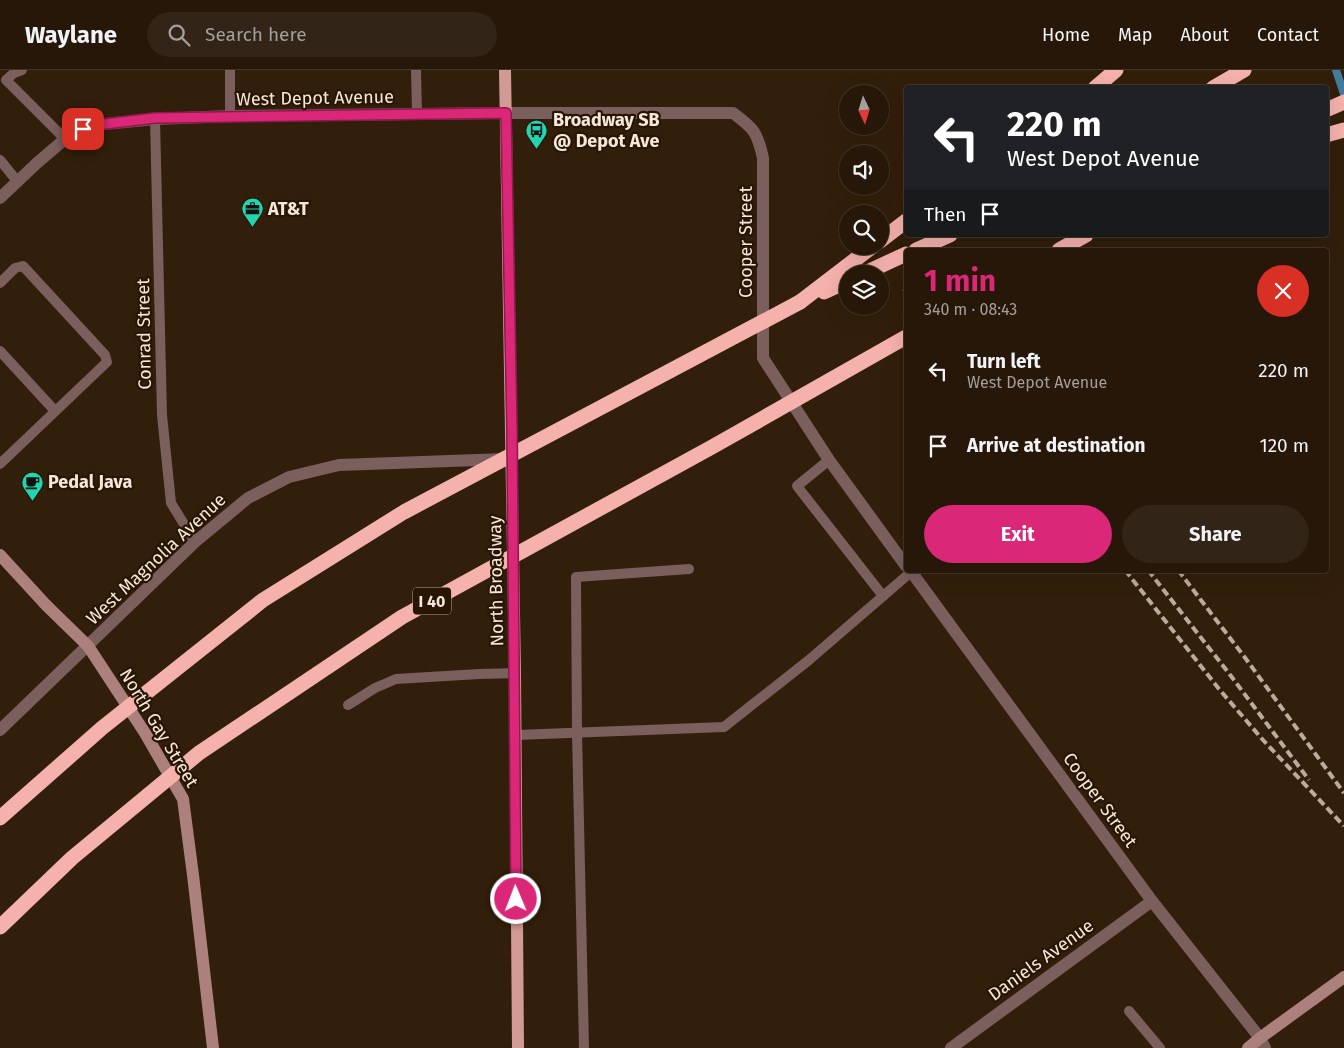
<!DOCTYPE html>
<html lang="en">
<head>
<meta charset="utf-8">
<style>
	body { margin:0; font-family:"Fira Sans",sans-serif; background:#322416; color:#f1f3f6; height:100vh; display:flex; flex-direction:column; font-size:19px; white-space:nowrap }
	* { box-sizing:border-box; margin:0 }
	p { font-size:16px; color:#a49f9c }
	.icon { flex:none; width:28px; height:28px; fill:none; stroke:currentColor; stroke-width:2; stroke-linecap:round; stroke-linejoin:round }
	.map { position:relative; flex:1; overflow:hidden }
	.drawer { position:absolute; left:904px; top:178px; width:425px; height:325px; display:flex; flex-direction:column; background:#261708; border-radius:5px; box-shadow:0 5px 20px #0002,0 0 0 1px #423629 }
	.drawer>* { flex:none }
	.hud { position:absolute; left:904px; top:15px; width:425px; height:152px; border-radius:5px; box-shadow:0 5px 20px #0002,0 0 0 1px #423629; background:#202124; color:#fff; overflow:hidden }
	.needle { width:32px; rotate:176deg }
	.tools { position:absolute; left:839px; top:15px; display:grid; gap:10px }
	.tools a { display:grid; place-items:center; width:50px; height:50px; border-radius:50%; background:#261708; box-shadow:0 5px 20px #0002,0 0 0 1px #423629; font-size:25px }
	.pin { position:absolute; display:grid; place-items:center; width:42px; height:42px; color:#fff; margin:-21px; border-radius:10px; box-shadow:0 2px 8px #0006 }
	.me { position:absolute; width:55px; margin:-28px; rotate:359deg; stroke-linejoin:round; filter:drop-shadow(0 0 4px #0008) }
	.turn { display:flex; align-items:center; gap:18px; height:105px; padding:0 20px; font-size:22px }
	.turn .icon { width:65px; height:65px; stroke-width:2.5 }
	.turn b { display:block; font-size:35px; line-height:42px }
	.then { display:flex; align-items:center; height:48px; padding:0 20px; background:#0003; gap:10px; font-size:19px }
	.round { display:grid; place-items:center; flex:none; width:52px; height:52px; border-radius:26px; background:#322416 }
	.summary { display:flex; align-items:center; justify-content:space-between; height:85px; padding:0 20px }
	h1 { font-size:30px; font-weight:700; line-height:38px; color:#db2777 }
	.primary-button { display:flex; gap:10px; margin-top:auto; padding:10px 20px }
	.primary-button a { flex:1; height:58px; border-radius:30px; background:#db2777; color:#fff; font-size:20px; font-weight:700; line-height:58px; text-align:center }
	.primary-button a+a { background:#322416; color:#f1f3f6 }
	ul { padding:0; list-style:none }
	li { display:flex; align-items:center; gap:15px; height:75px; padding:0 20px }
	li div { flex:1 }
	li b { display:block; font-size:19px }
	li em { font-style:normal }
	header { display:flex; align-items:center; gap:30px; box-sizing:border-box; height:70px; padding:0 25px; background:#261708; border-bottom:1px solid #423629 }
	header strong { font-size:24px }
	nav { display:flex; gap:28px; margin-inline-start:auto; font-size:18px }
	.search { width:350px; height:45px; background:#322416; display:flex; align-items:center; gap:12px; box-sizing:border-box; padding:0 18px; border-radius:28px; color:#a49f9c; font-size:19px }
	.map>svg:first-child { display:block }
</style>
</head>
<body>
<header>
<strong>Waylane</strong>
<div class="search"><svg class="icon" aria-label="search" viewBox="0 0 24 24"><circle cx="10" cy="10" r="6"/><path d="M15 15l6 6"/></svg>Search here</div>
<nav><a>Home</a><a>Map</a><a>About</a><a>Contact</a></nav>
</header>
<div class="map">
<svg width="1344" height="978" viewBox="0 0 1344 978">
	<rect width="100%" height="100%" fill="#321f0b"/>
	<g fill="none" stroke-linecap="round" stroke-linejoin="round">
		<polyline stroke="#447b9d" stroke-width="8" points="1336,0 1344,24"/>
		<g stroke="#7a5f5d" stroke-width="10">
			<polyline points="22,0 14,3 6,10 65,69"/>
			<polyline points="230,0 230,46"/>
			<polyline points="416,0 417,44"/>
			<polyline points="155,49 162,345 171,433 195,472"/>
			<polyline points="0,90 17,111"/>
			<polyline points="0,213 15,198 23,196 105,285 107,292 0,394"/>
			<polyline points="0,281 55,341"/>
			<polyline points="829,390 797,416 883,526"/>
			<polyline points="348,635 375,618 396,609 479,604 515,603"/>
			<polyline points="516,665 724,657 809,590 911,502"/>
			<polyline points="1129,941 1160,978"/>
			<polyline points="584,978 577,663 576,507 689,499"/>
		</g>
		<g stroke="#7a5f5d" stroke-width="12">
			<path d="M0,128L37,93L65,69L83,59L105,54L155,49L230,46L506,43H733C754,59 757,61 763,88V288L829,390L906,496"/>
			<polyline points="910,500 1152,831 1260,968 1265,978"/>
			<polyline points="0,660 195,472 248,428 289,407 339,395 505,389"/>
			<polyline points="951,978 1152,831"/>
		</g>
		<g stroke="#ac807d" stroke-width="12">
			<polyline points="0,485 46,535 88,576 145,663 183,729 193,805 213,978"/>
			<polyline points="1248,978 1260,968 1344,907"/>
		</g>
		<polyline stroke="#d29a95" stroke-width="12" points="505,0 515,603 518,978"/>
		<g stroke="#f5b1ac" stroke-width="15">
			<polyline points="1095,18 1116,0"/>
			<polyline points="1213,18 1244,0"/>
			<polyline points="1326,40 1344,32"/>
			<polyline points="1326,65 1344,60"/>
			<polyline points="880,171 906,151"/>
			<polyline points="916,180 950,165"/>
			<polyline points="1059,180 1086,165"/>
			<polyline points="863,204 906,184"/>
			<polyline points="824,222 848,211"/>
			<polyline points="800,232 873,176"/>
		</g>
		<g stroke="#baab9c" stroke-width="4" stroke-dasharray="8 4" stroke-linecap="butt">
			<polyline points="904,219 906,222"/>
			<polyline points="1125,500 1219,619 1263,670 1344,756"/>
			<polyline points="1148,500 1231,606 1309,710"/>
			<polyline points="1178,500 1246,589 1344,723"/>
		</g>
		<g stroke="#f5b1ac" stroke-width="15">
			<polyline points="0,748 102,658 263,530 404,442 800,232"/>
			<polyline points="0,857 72,788 199,683 402,547 712,377 906,267"/>
		</g>
	</g>
	<g fill="none" stroke-linecap="round" stroke-linejoin="round">
		<defs>
			<polyline id="route" points="83,59 105,54 155,48 506,43 512,360 516,829"/>
		</defs>
		<use href="#route" stroke="#8e194d" stroke-width="12"/>
		<use href="#route" stroke="#db2777" stroke-width="9"/>
	</g>
	<defs>
		<symbol id="bus-pin" viewBox="-11 -11 22 30"><path d="M0 17L-7.5 6A9.5 9.5 0 1 1 7.5 6Z" fill="#20d5b0" stroke="#281503"/><path d="M-5-6H5V4H4V6H2V4H-2V6H-4V4H-5ZM-3.5-4V0h7V-4ZM-3.5 1.2v1.5H-2V1.2ZM2 1.2v1.5H3.5V1.2Z" fill="#111"/></symbol>
		<symbol id="office-pin" viewBox="-11 -11 22 30"><path d="M0 17L-7.5 6A9.5 9.5 0 1 1 7.5 6Z" fill="#20d5b0" stroke="#281503"/><path d="M-6-3h4V-5.5h4V-3h4V5H-6ZM-1-4.5V-3h2v-1.5ZM-6 0V1H6V0Z" fill="#111"/></symbol>
		<symbol id="cafe-pin" viewBox="-11 -11 22 30"><path d="M0 17L-7.5 6A9.5 9.5 0 1 1 7.5 6Z" fill="#20d5b0" stroke="#281503"/><path d="M-5.5-4.5H6V0H3Q3 3.5 0 3.5H-2.5Q-5.5 3.5-5.5 0ZM3-3.2v2h1.7v-2ZM-6 4.5H4V6H-6Z" fill="#111"/></symbol>
	</defs>
	<g fill-rule="evenodd">
		<use href="#bus-pin" x="524" y="48" width="25" height="34"/>
		<use href="#office-pin" x="240" y="126" width="25" height="34"/>
		<use href="#cafe-pin" x="20" y="400" width="25" height="34"/>
	</g>
	<g text-anchor="middle" stroke-width="4.5" stroke-linejoin="round" paint-order="stroke">
		<rect fill="#281503" stroke="#b8a89a" stroke-width="1" x="413" y="517.5" width="38" height="27" rx="4"/>
		<g font-size="16" font-weight="bold" fill="#f5e7db">
			<text x="432" y="537">I 40</text>
		</g>
		<g font-size="18" fill="#f5e7db" stroke="#281503">
			<text transform="translate(315 28) rotate(-1)" y="6">West Depot Avenue</text>
			<text transform="translate(746 172) rotate(-90)" y="6">Cooper Street</text>
			<text transform="translate(144 264) rotate(-91)" y="6">Conrad Street</text>
			<text transform="translate(156 489) rotate(-43)" y="6">West Magnolia Avenue</text>
			<text transform="translate(496 511) rotate(-91)" y="6">North Broadway</text>
			<text transform="translate(159 658) rotate(59)" y="6">North Gay Street</text>
			<text transform="translate(1100 730) rotate(54)" y="6">Cooper Street</text>
			<text transform="translate(1041 890) rotate(-36)" y="6">Daniels Avenue</text>
		</g>
		<g font-size="18" font-weight="bold" fill="#f5e7db" stroke="#281503" text-anchor="start">
			<text x="553" y="56">Broadway SB<tspan x="553" dy="21">@ Depot Ave</tspan></text>
			<text x="268" y="145">AT&amp;T</text>
			<text x="48" y="418">Pedal Java</text>
		</g>
	</g>
</svg>
<div class="tools">
<a><svg class="needle" viewBox="-14 -14 28 28"><path d="M0-13l5 13h-10z" fill="#e53935"/><path d="M0 13l5-13h-10z" fill="#a49f9c"/></svg></a>
<a><svg class="icon" aria-label="sound" viewBox="0 0 24 24"><path d="M4 9h4l5-4v14l-5-4H4zM17 9q2 3 0 6"/></svg></a>
<a><svg class="icon" aria-label="search" viewBox="0 0 24 24"><circle cx="10" cy="10" r="6"/><path d="M15 15l6 6"/></svg></a>
<a><svg class="icon" aria-label="layers" viewBox="0 0 24 24"><path d="M12 4l9 5-9 5-9-5zM3 14l9 5 9-5"/></svg></a>
</div>
<div class="pin" style="left:83px;top:59px;background:#d93025"><svg class="icon" aria-label="arrive" viewBox="0 0 24 24"><path d="M6 21V4h12l-3 4 3 4H6"/></svg></div>
<svg class="me" style="left:516px;top:829px" viewBox="-20 -20 40 40"><circle r="17" fill="#db2777" stroke="#fff" stroke-width="3"/><path d="M0-11L8 9 0 5-8 9z" fill="#fff"/></svg>
<div class="hud">
<div class="turn"><svg class="icon" aria-label="left" viewBox="0 0 24 24"><path d="M17 20v-9H6M10 6l-5 5 5 5"/></svg><div><b>220 m</b>West Depot Avenue</div></div>
<div class="then">Then<svg class="icon" aria-label="arrive" viewBox="0 0 24 24"><path d="M6 21V4h12l-3 4 3 4H6"/></svg></div>
</div>
<section class="drawer">
<div class="summary"><div><h1>1 min</h1><p>340 m · 08:43</p></div><a class="round" style="background:#d93025;color:#fff"><svg class="icon" aria-label="close" viewBox="0 0 24 24"><path d="M6 6l12 12M18 6L6 18"/></svg></a></div>
<ul>
<li><svg class="icon" aria-label="left" viewBox="0 0 24 24"><path d="M17 20v-9H6M10 6l-5 5 5 5"/></svg><div><b>Turn left</b><p>West Depot Avenue</p></div><em>220 m</em></li>
<li><svg class="icon" aria-label="arrive" viewBox="0 0 24 24"><path d="M6 21V4h12l-3 4 3 4H6"/></svg><div><b>Arrive at destination</b></div><em>120 m</em></li>
</ul>
<div class="primary-button"><a>Exit</a><a>Share</a></div>
</section>
</div>
</body>
</html>
